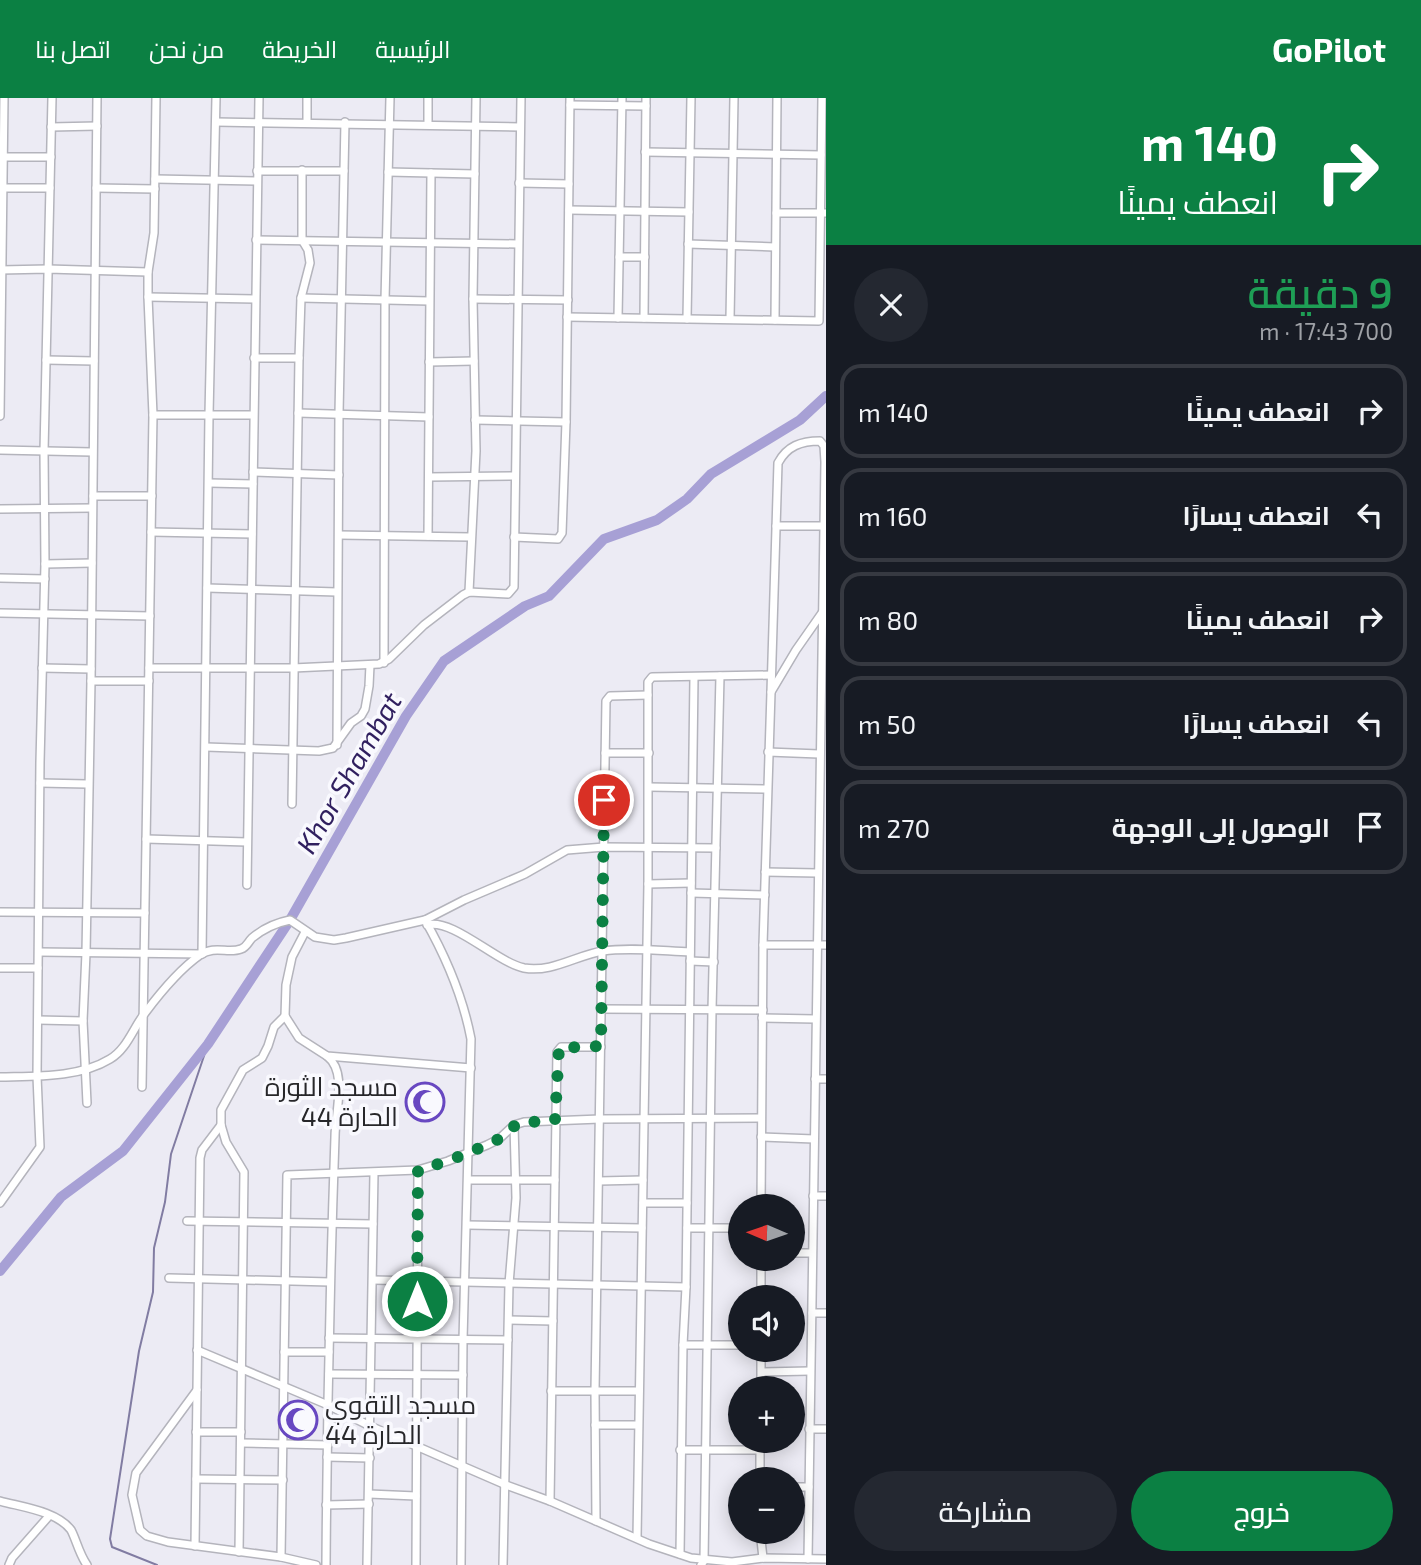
<!DOCTYPE html>
<html lang="ar">
<head>
<meta charset="utf-8">
<style>
	body { margin:0; font-family:"Exo 2",Cairo,sans-serif; background:#242831; color:#f1f3f6; direction:rtl; height:100vh; display:flex; flex-direction:column; font-size:26px; white-space:nowrap }
	* { box-sizing:border-box; margin:0 }
	p { font-size:23px; color:#9ea1a6 }
	.icon { flex:none; width:38px; height:38px; fill:none; stroke:currentColor; stroke-width:2; stroke-linecap:round; stroke-linejoin:round }
	.map { position:relative; flex:1; overflow:hidden; direction:ltr }
	.panel { display:flex; flex-direction:column; background:#171b24; width:595px }
	.panel>* { flex:none }
	.banner { background:#0b8043; color:#fff; overflow:hidden }
	.needle { width:46px; rotate:272deg }
	.tools { position:absolute; left:728px; top:1096px; display:grid; gap:14px }
	.tools a { display:grid; place-items:center; width:77px; height:77px; border-radius:50%; background:#171b24; box-shadow:0 4px 18px #0003; font-size:35px }
	.pin { position:absolute; display:grid; place-items:center; width:60px; height:60px; color:#fff; margin:-30px; border:4px solid #fff; border-radius:50%; box-shadow:0 2px 7px #0007 }
	.me { position:absolute; width:77px; margin:-38px; rotate:0deg; stroke-linejoin:round; filter:drop-shadow(0 0 5px #0008) }
	.turn { display:flex; align-items:center; gap:24px; height:147px; padding:0 28px; font-size:32px }
	.turn .icon { width:91px; height:91px; stroke-width:2.5 }
	.turn b { display:block; font-size:49px; line-height:60px }
	.round { display:grid; place-items:center; flex:none; width:74px; height:74px; border-radius:37px; background:#242831 }
	.head { display:flex; align-items:center; justify-content:space-between; height:119px; padding:0 28px }
	h1 { font-size:42px; font-weight:600; line-height:52px; color:#1e9e55 }
	.primary-button { display:flex; gap:14px; margin-top:auto; padding:14px 28px }
	.primary-button a { flex:1; height:80px; border-radius:42px; background:#0b8043; color:#fff; font-size:28px; font-weight:600; line-height:80px; text-align:center }
	.primary-button a+a { background:#242831; color:#f1f3f6 }
	ul { padding:0; list-style:none }
	li { display:flex; align-items:center; gap:21px; height:94px; margin:0 14px 10px; padding:0 14px; border:4px solid #363941; border-radius:21px }
	li div { flex:1 }
	li b { display:block; font-size:26px }
	li em { font-style:normal }
	header { display:flex; align-items:center; gap:42px; box-sizing:border-box; height:98px; padding:0 35px; background:#0b8043; color:#fff }
	header strong { font-size:33px }
	nav { display:flex; gap:38px; margin-inline-start:auto; font-size:24px }
	main { display:flex; flex:1; min-height:0 }
	.map>svg:first-child { display:block }
</style>
</head>
<body>
<header>
<strong>GoPilot</strong>
<nav><a>الرئيسية</a><a>الخريطة</a><a>من نحن</a><a>اتصل بنا</a></nav>
</header>
<main>
<section class="panel">
<div class="banner">
<div class="turn"><svg class="icon" aria-label="right" viewBox="0 0 24 24"><path d="M7 20v-9h11M14 6l5 5-5 5"/></svg><div><b>140 m</b>انعطف يمينًا</div></div>
</div>
<div class="head"><div><h1>9 دقيقة</h1><p>700 m · 17:43</p></div><a class="round"><svg class="icon" aria-label="close" viewBox="0 0 24 24"><path d="M6 6l12 12M18 6L6 18"/></svg></a></div>
<ul>
<li><svg class="icon" aria-label="right" viewBox="0 0 24 24"><path d="M7 20v-9h11M14 6l5 5-5 5"/></svg><div><b>انعطف يمينًا</b></div><em>140 m</em></li>
<li><svg class="icon" aria-label="left" viewBox="0 0 24 24"><path d="M17 20v-9H6M10 6l-5 5 5 5"/></svg><div><b>انعطف يسارًا</b></div><em>160 m</em></li>
<li><svg class="icon" aria-label="right" viewBox="0 0 24 24"><path d="M7 20v-9h11M14 6l5 5-5 5"/></svg><div><b>انعطف يمينًا</b></div><em>80 m</em></li>
<li><svg class="icon" aria-label="left" viewBox="0 0 24 24"><path d="M17 20v-9H6M10 6l-5 5 5 5"/></svg><div><b>انعطف يسارًا</b></div><em>50 m</em></li>
<li><svg class="icon" aria-label="arrive" viewBox="0 0 24 24"><path d="M6 21V4h12l-3 4 3 4H6"/></svg><div><b>الوصول إلى الوجهة</b></div><em>270 m</em></li>
</ul>
<div class="primary-button"><a>خروج</a><a>مشاركة</a></div>
</section>
<div class="map">
<svg width="826" height="1467" viewBox="0 0 826 1467">
	<rect width="100%" height="100%" fill="#ecebf4"/>
	<g fill="none" stroke-linecap="round" stroke-linejoin="round">
		<polyline stroke="#817ca2" stroke-width="2" points="157,1467 112,1449 110,1441 139,1253 153,1194 154,1150 165,1104 171,1056 208,946"/>
		<polyline stroke="#a7a0d5" stroke-width="10" points="0,1173 61,1099 123,1053 208,946 290,822 406,618 444,563 525,508 549,498 604,441 657,422 687,401 711,376 800,322 826,298"/>
		<defs>
			<g id="street">
				<polyline points="570,7 646,8"/>
				<polyline points="307,23 307,0"/>
				<polyline points="216,24 520,29"/>
				<polyline points="428,26 428,0"/>
				<polyline points="51,29 97,28"/>
				<polyline points="645,54 821,57"/>
				<polyline points="3,59 51,59"/>
				<polyline points="257,73 344,73"/>
				<polyline points="388,74 475,76"/>
				<polyline points="155,81 257,83"/>
				<polyline points="519,85 569,86"/>
				<polyline points="3,90 50,90"/>
				<polyline points="96,90 155,91"/>
				<polyline points="569,112 689,114"/>
				<polyline points="776,115 826,115"/>
				<polyline points="256,142 518,146"/>
				<polyline points="688,146 775,149"/>
				<polyline points="619,159 645,159"/>
				<polyline points="0,172 48,171 148,174"/>
				<polyline points="148,199 255,201"/>
				<polyline points="301,200 429,203"/>
				<polyline points="473,201 568,202"/>
				<polyline points="567,219 819,223 822,0"/>
				<polyline points="618,220 622,0"/>
				<polyline points="644,220 646,0"/>
				<polyline points="687,221 691,0"/>
				<polyline points="730,221 734,0"/>
				<polyline points="775,222 777,0"/>
				<polyline points="254,260 299,260"/>
				<polyline points="46,262 94,263"/>
				<polyline points="429,264 474,263"/>
				<polyline points="298,315 429,319"/>
				<polyline points="153,317 253,317"/>
				<polyline points="0,318 4,0"/>
				<polyline points="475,322 566,324"/>
				<polyline points="0,352 92,354"/>
				<polyline points="253,374 339,377"/>
				<polyline points="429,379 515,378"/>
				<polyline points="209,385 253,386"/>
				<polyline points="93,398 152,398"/>
				<polyline points="0,411 92,410"/>
				<polyline points="776,428 823,428"/>
				<polyline points="151,434 252,436"/>
				<polyline points="339,437 470,439"/>
				<polyline points="428,438 431,75"/>
				<polyline points="514,439 558,441 562,435 566,324 570,0"/>
				<polyline points="45,466 92,465"/>
				<polyline points="0,480 45,481"/>
				<polyline points="207,490 337,494"/>
				<polyline points="469,494 476,353 473,201 476,0"/>
				<polyline points="0,515 150,518"/>
				<polyline points="384,565 385,202 390,0"/>
				<polyline points="42,570 91,571"/>
				<polyline points="149,570 293,570 379,566 389,561 424,527 463,497 469,494 508,496 514,489 521,0"/>
				<polyline points="91,583 149,583"/>
				<path d="M771,594L778,365C787,348 801,343 820,343L824,348L825,364L808,1461"/>
				<polyline points="337,647 339,316 345,24"/>
				<polyline points="206,649 319,653 333,650 351,625 361,618 365,611 369,588 370,567"/>
				<polyline points="768,654 819,656"/>
				<polyline points="605,655 649,655"/>
				<polyline points="40,685 87,686"/>
				<polyline points="649,689 767,691"/>
				<polyline points="292,706 299,260 301,200 310,165 308,152 302,142 302,72"/>
				<polyline points="146,741 247,744"/>
				<polyline points="765,774 817,775"/>
				<polyline points="648,786 691,785"/>
				<polyline points="247,787 259,0"/>
				<polyline points="691,795 765,797"/>
				<polyline points="0,814 145,815"/>
				<path d="M425,822C446,859 463,899 471,941L463,1242L461,1467"/>
				<path d="M427,827C453,820 496,864 524,870C552,875 577,857 603,853C630,849 663,853 690,854"/>
				<polyline points="305,834 292,859 286,887 285,918 299,940 327,958 471,970"/>
				<polyline points="763,847 826,847"/>
				<polyline points="39,854 202,856 209,317 216,0"/>
				<polyline points="690,863 714,864"/>
				<polyline points="0,870 38,870"/>
				<polyline points="602,911 763,912"/>
				<polyline points="762,920 815,921"/>
				<polyline points="38,922 83,923"/>
				<path d="M0,979C35,978 79,980 110,961C127,951 133,930 145,915C160,895 180,871 200,857C215,847 228,856 241,851C247,849 248,844 252,840C264,830 275,825 290,822L315,839L334,842L346,840L425,822L464,802L525,776L567,752L604,749L716,750"/>
				<polyline points="815,981 826,981"/>
				<polyline points="142,989 153,317 148,199 148,174 154,135 156,0"/>
				<polyline points="87,1005 83,923 86,855 91,583 97,0"/>
				<polyline points="761,1039 814,1041"/>
				<polyline points="468,1082 555,1082"/>
				<polyline points="599,1083 643,1082"/>
				<polyline points="813,1098 826,1098"/>
				<polyline points="0,1105 40,1049 37,978 40,664 45,466 44,353 52,0"/>
				<polyline points="643,1105 687,1105"/>
				<polyline points="761,1108 763,847 771,594 796,552 824,512"/>
				<polyline points="187,1123 373,1126"/>
				<polyline points="467,1127 642,1130"/>
				<polyline points="687,1130 740,1130"/>
				<polyline points="793,1155 812,1155"/>
				<polyline points="169,1180 330,1184"/>
				<polyline points="373,1182 686,1189"/>
				<polyline points="761,1199 761,1160"/>
				<polyline points="812,1215 826,1215"/>
				<polyline points="509,1222 553,1223"/>
				<polyline points="329,1240 508,1242"/>
				<polyline points="683,1247 740,1247"/>
				<polyline points="761,1251 761,1290"/>
				<polyline points="197,1252 328,1307 370,1328 506,1387 550,1403 649,1446 691,1460 732,1464 763,1460 826,1461"/>
				<polyline points="284,1254 329,1254"/>
				<polyline points="762,1274 810,1273"/>
				<polyline points="329,1276 463,1277"/>
				<polyline points="197,1292 136,1375 132,1397 140,1432 147,1438 168,1444 281,1459 316,1467"/>
				<polyline points="551,1293 639,1293"/>
				<polyline points="595,1327 638,1327"/>
				<polyline points="809,1331 826,1331"/>
				<polyline points="196,1334 241,1334"/>
				<polyline points="241,1345 328,1347"/>
				<polyline points="680,1352 760,1352"/>
				<polyline points="327,1359 370,1360"/>
				<polyline points="196,1381 283,1382"/>
				<polyline points="760,1381 760,1342"/>
				<polyline points="793,1389 809,1389"/>
				<polyline points="369,1396 416,1398"/>
				<path d="M0,1403C21,1409 57,1413 71,1432C76,1441 79,1456 87,1467"/>
				<polyline points="550,1403 557,954 561,949 601,949"/>
				<polyline points="326,1407 369,1406"/>
				<polyline points="596,1423 595,1293 606,603 610,598 648,597"/>
				<polyline points="760,1433 763,1460"/>
				<polyline points="637,1440 648,786 648,584 652,579 771,577"/>
				<polyline points="195,1448 200,1060 202,1052 221,1027"/>
				<polyline points="239,1454 244,1074 226,1044 221,1027 221,1012 243,972 262,960 268,948 274,929 285,918"/>
				<polyline points="680,1456 683,1247 686,1189 694,579"/>
				<polyline points="281,1459 287,1077 418,1072 448,1063 487,1047 499,1041 514,1027 524,1024 600,1021 761,1020"/>
				<polyline points="9,1467 12,1460 49,1418"/>
				<path d="M326,1467C327,1324 330,1181 335,1039C335,1014 348,974 327,958"/>
				<polyline points="367,1467 374,1075"/>
				<polyline points="416,1467 418,1072"/>
				<polyline points="503,1467 509,1186 516,1100 514,1027"/>
				<polyline points="701,1467 704,1463 712,912 720,578"/>
			</g>
		</defs>
		<use href="#street" stroke="#b4b4bc" stroke-width="10"/>
		<use href="#street" stroke="#fff" stroke-width="7"/>
	</g>
	<g fill="none" stroke-linecap="round" stroke-linejoin="round">
		<polyline stroke="#0b8043" stroke-width="12" stroke-dasharray="0 21.6" points="417,1203 418,1072 448,1063 487,1047 499,1041 518,1025 555,1022 559,950 601,948 604,702"/>
	</g>
	<defs>
		<symbol id="mosque-ring" viewBox="-11 -11 22 22"><circle r="9.5" fill="#f9f9fe" stroke="#6848c1" stroke-width="1.5"/><path d="M3.5-4.9A6 6 0 1 0 3.5 4.9A5 5 0 1 1 3.5-4.9Z" fill="#6848c1"/></symbol>
	</defs>
	<g fill-rule="evenodd">
		<use href="#mosque-ring" x="403" y="982" width="44" height="44"/>
		<use href="#mosque-ring" x="276" y="1300" width="44" height="44"/>
	</g>
	<g text-anchor="middle" stroke-width="7" stroke-linejoin="round" paint-order="stroke">
		<g font-size="26" fill="#27272a" stroke="#f9f9fe" text-anchor="end">
			<text x="398" y="998">مسجد الثورة<tspan x="398" dy="30">الحارة 44</tspan></text>
			<text x="325" y="1316" text-anchor="start">مسجد التقوي<tspan x="325" dy="30">الحارة 44</tspan></text>
		</g>
		<g font-size="28" font-style="italic" fill="#301f5f" stroke="#f9f9fe">
			<text transform="translate(349 675) rotate(-60)" y="10">Khor Shambat</text>
		</g>
	</g>
</svg>
<div class="tools">
<a><svg class="needle" viewBox="-14 -14 28 28"><path d="M0-13l5 13h-10z" fill="#e53935"/><path d="M0 13l5-13h-10z" fill="#9ea1a6"/></svg></a>
<a><svg class="icon" aria-label="sound" viewBox="0 0 24 24"><path d="M4 9h4l5-4v14l-5-4H4zM17 9q2 3 0 6"/></svg></a>
<a>+</a>
<a>−</a>
</div>
<div class="pin" style="left:604px;top:702px;background:#d93025"><svg class="icon" aria-label="arrive" viewBox="0 0 24 24"><path d="M6 21V4h12l-3 4 3 4H6"/></svg></div>
<svg class="me" style="left:417px;top:1203px" viewBox="-20 -20 40 40"><circle r="17" fill="#0b8043" stroke="#fff" stroke-width="3"/><path d="M0-11L8 9 0 5-8 9z" fill="#fff"/></svg>
</div>
</main>
</body>
</html>
